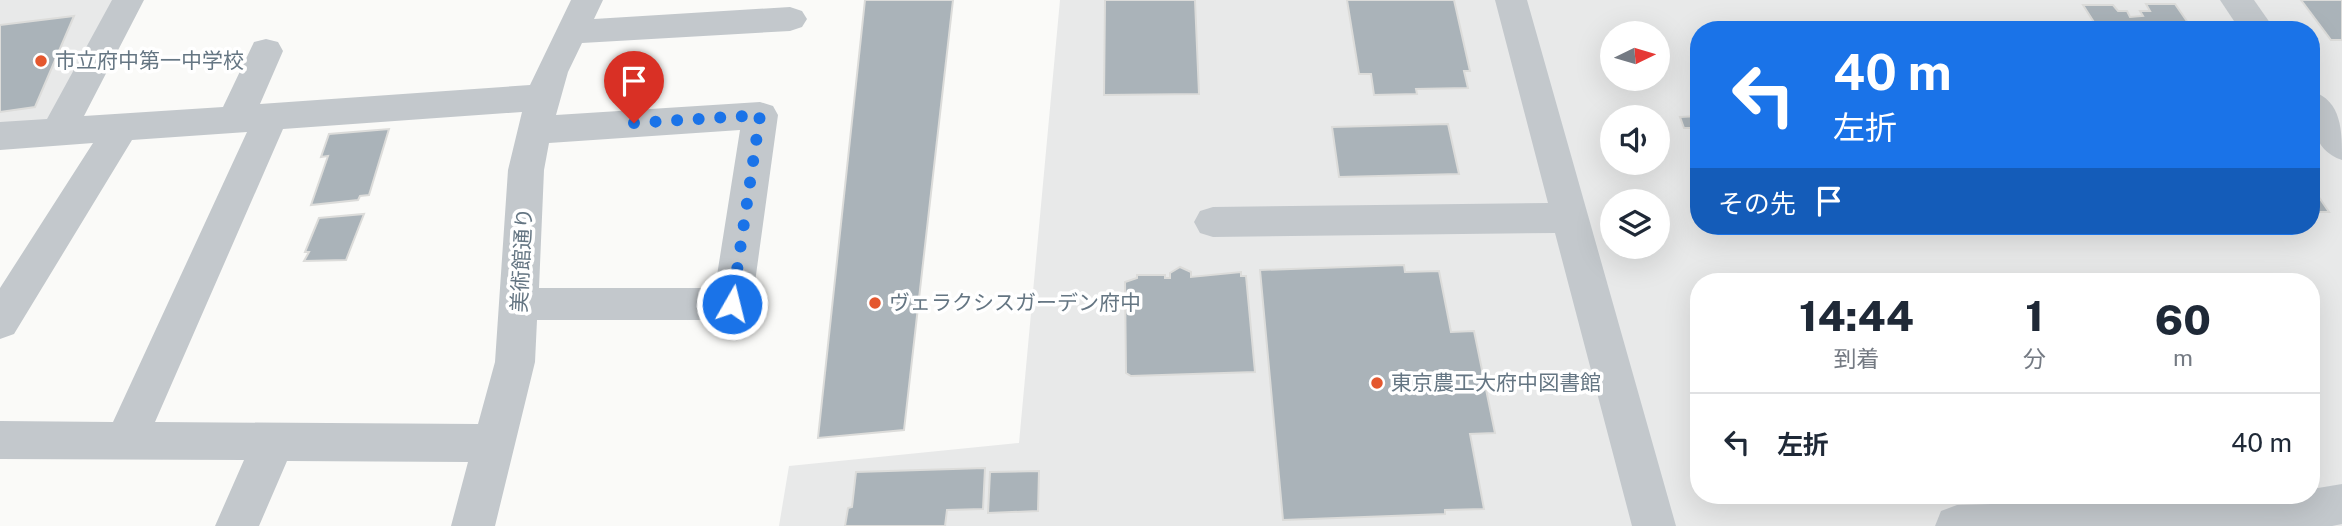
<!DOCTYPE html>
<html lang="ja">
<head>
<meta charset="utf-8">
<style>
	body { margin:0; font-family:"Public Sans","Noto Sans JP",sans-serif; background:#f2f2f3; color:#1f2937; height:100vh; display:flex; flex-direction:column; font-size:26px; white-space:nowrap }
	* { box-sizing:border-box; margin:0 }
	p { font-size:23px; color:#747a83 }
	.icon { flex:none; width:38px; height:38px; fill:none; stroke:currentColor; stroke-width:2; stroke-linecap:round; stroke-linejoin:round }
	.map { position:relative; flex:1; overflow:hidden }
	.side { position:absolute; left:1690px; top:273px; width:630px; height:231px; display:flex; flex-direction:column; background:#fff; border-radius:28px; box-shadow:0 7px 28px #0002 }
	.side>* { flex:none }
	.guide { position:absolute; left:1690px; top:21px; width:630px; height:214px; border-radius:28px; box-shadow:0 7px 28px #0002; background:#1a73e8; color:#fff; overflow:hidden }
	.needle { width:46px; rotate:85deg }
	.tools { position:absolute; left:1600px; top:21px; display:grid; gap:14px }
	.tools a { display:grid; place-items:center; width:70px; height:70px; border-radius:50%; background:#fff; box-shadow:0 7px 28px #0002; font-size:35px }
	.pin { position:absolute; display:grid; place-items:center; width:60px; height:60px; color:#fff; margin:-72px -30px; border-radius:50% 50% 50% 0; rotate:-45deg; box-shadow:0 0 7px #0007 }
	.pin .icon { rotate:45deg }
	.me { position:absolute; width:77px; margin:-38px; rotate:8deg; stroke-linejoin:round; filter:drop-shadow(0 0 5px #0008) }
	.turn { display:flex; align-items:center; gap:24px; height:147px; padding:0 28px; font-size:32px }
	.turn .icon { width:91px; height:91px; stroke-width:2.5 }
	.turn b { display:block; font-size:49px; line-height:60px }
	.then { display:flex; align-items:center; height:66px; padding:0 28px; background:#0003; gap:14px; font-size:26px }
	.eta { display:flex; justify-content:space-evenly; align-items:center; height:119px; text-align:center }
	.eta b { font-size:42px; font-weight:800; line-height:49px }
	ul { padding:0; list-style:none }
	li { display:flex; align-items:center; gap:21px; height:98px; padding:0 28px; border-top:2px solid #e0e1e3 }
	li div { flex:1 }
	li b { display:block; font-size:26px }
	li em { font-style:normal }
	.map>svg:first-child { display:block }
</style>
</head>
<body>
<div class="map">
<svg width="2342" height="526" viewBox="0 0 2342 526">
	<rect width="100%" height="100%" fill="#fafaf8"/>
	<g fill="#e8e9e9" fill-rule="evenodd">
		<polygon points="0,0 116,0 49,122 0,127"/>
		<path d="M1060,0H2342V526H779L789,466L1019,443ZM1699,30H2312V226H1699ZM1612,33H1657V79H1612ZM1612,117H1657V163H1612ZM1612,201H1657V247H1612ZM1699,282H2312V495H1699Z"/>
	</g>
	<g fill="#aab3b9" stroke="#dcdcda" stroke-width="2">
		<polygon points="865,0 953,0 904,430 818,438"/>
		<polygon points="1105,0 1195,0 1199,94 1104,95"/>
		<polygon points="1347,0 1454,0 1470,71 1464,71 1468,88 1416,89 1417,94 1374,95 1371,74 1359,74"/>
		<polygon points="2301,0 2342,0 2342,40 2331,40"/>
		<polygon points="2146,4 2175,4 2193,30 2099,30 2083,5 2113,5 2118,11 2127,11 2130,17 2143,16 2140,11 2150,11"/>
		<polygon points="74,16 35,107 0,112 0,25"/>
		<polygon points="1699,116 1699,128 1684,128 1680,117"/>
		<polygon points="1448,124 1459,174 1339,177 1332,127"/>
		<polygon points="389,129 369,195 360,196 358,200 311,205 328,156 321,157 329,134"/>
		<polygon points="2312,187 2329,212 2312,212"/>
		<polygon points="364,214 346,260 304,261 309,252 305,252 319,218"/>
		<polygon points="1404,265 1405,272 1439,271 1451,332 1474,331 1495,433 1470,434 1484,509 1445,510 1445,514 1283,520 1260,270"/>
		<polygon points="1180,267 1191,272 1191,277 1241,272 1241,276 1246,276 1255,372 1131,376 1126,373 1125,282 1137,278 1137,275 1165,275 1165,278 1170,278 1170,273"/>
		<polygon points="985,468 983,509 947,510 945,526 845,526 848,508 852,507 856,472"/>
		<polygon points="1039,471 1038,511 988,513 990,472"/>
	</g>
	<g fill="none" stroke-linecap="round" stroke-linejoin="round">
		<g fill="#c3c8cc" fill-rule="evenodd">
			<path d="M112,0H144L84,116L223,107L254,42L266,39L278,42L283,51L260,104L530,85L571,0H603L594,19L790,7L802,11L807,19L802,27L790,31L582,43L568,72L556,115L760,102L773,106L778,115L752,304L746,316L732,320H537L535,362L495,526H451L468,462L287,461L259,526H215L244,460L0,459V421L113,422L247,132L132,140L14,334L0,339V288L93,143L0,150V122L47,119ZM522,112L508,170L495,362L478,424L155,422L283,129ZM740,130L715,288H539L544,170L549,143Z"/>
			<polygon points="1495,0 1527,0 1676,526 1632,526 1555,233 1213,237 1200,233 1194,222 1200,211 1213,207 1548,203"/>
			<polygon points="2220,0 2254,0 2275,30 2240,30"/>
			<path d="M2312,91C2342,101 2342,131 2342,160C2311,150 2311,119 2312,91Z"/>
			<polygon points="2342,484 2342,524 2332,526 1935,526 1941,511 1957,505 2312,495 2312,489"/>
		</g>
	</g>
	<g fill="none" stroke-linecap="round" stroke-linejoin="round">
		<polyline stroke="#1a73e8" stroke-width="12" stroke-dasharray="0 21.6" points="634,123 760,115 732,304"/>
	</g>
	<g fill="#e4572e" stroke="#fff" stroke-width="2.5">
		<circle cx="41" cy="61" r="7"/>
		<circle cx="875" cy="303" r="7"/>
		<circle cx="1377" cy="383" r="7"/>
	</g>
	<g text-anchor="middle" stroke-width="7" stroke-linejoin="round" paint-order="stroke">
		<g font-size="21" fill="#657683" stroke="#fff" text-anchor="start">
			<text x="55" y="68">市立府中第一中学校</text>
			<text x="889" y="310">ヴェラクシスガーデン府中</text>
			<text x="1391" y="390">東京農工大府中図書館</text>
		</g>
		<g font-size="21" fill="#657683" stroke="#fff">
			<text transform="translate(522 260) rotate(-87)" y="7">美術館通り</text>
		</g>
	</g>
</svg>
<div class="tools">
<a><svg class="needle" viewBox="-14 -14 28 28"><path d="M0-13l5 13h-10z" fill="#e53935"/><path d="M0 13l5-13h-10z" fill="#747a83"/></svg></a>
<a><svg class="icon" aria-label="sound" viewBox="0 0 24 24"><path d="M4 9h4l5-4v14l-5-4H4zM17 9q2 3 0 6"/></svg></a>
<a><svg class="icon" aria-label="layers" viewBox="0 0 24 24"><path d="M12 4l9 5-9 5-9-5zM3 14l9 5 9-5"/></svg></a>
</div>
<div class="pin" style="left:634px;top:123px;background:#d93025"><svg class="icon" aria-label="arrive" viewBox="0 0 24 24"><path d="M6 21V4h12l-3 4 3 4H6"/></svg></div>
<svg class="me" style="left:732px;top:304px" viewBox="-20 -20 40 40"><circle r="17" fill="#1a73e8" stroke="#fff" stroke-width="3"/><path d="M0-11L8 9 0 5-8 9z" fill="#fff"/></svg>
<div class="guide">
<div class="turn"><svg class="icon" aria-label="left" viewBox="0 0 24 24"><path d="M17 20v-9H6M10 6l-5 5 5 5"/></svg><div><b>40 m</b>左折</div></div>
<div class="then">その先<svg class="icon" aria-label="arrive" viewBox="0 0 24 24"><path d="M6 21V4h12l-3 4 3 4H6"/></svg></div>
</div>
<section class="side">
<div class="eta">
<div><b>14:44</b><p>到着</p></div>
<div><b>1</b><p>分</p></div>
<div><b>60</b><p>m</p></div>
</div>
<ul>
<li><svg class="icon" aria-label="left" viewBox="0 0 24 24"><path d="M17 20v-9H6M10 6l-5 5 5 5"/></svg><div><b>左折</b></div><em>40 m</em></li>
</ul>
</section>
</div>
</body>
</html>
